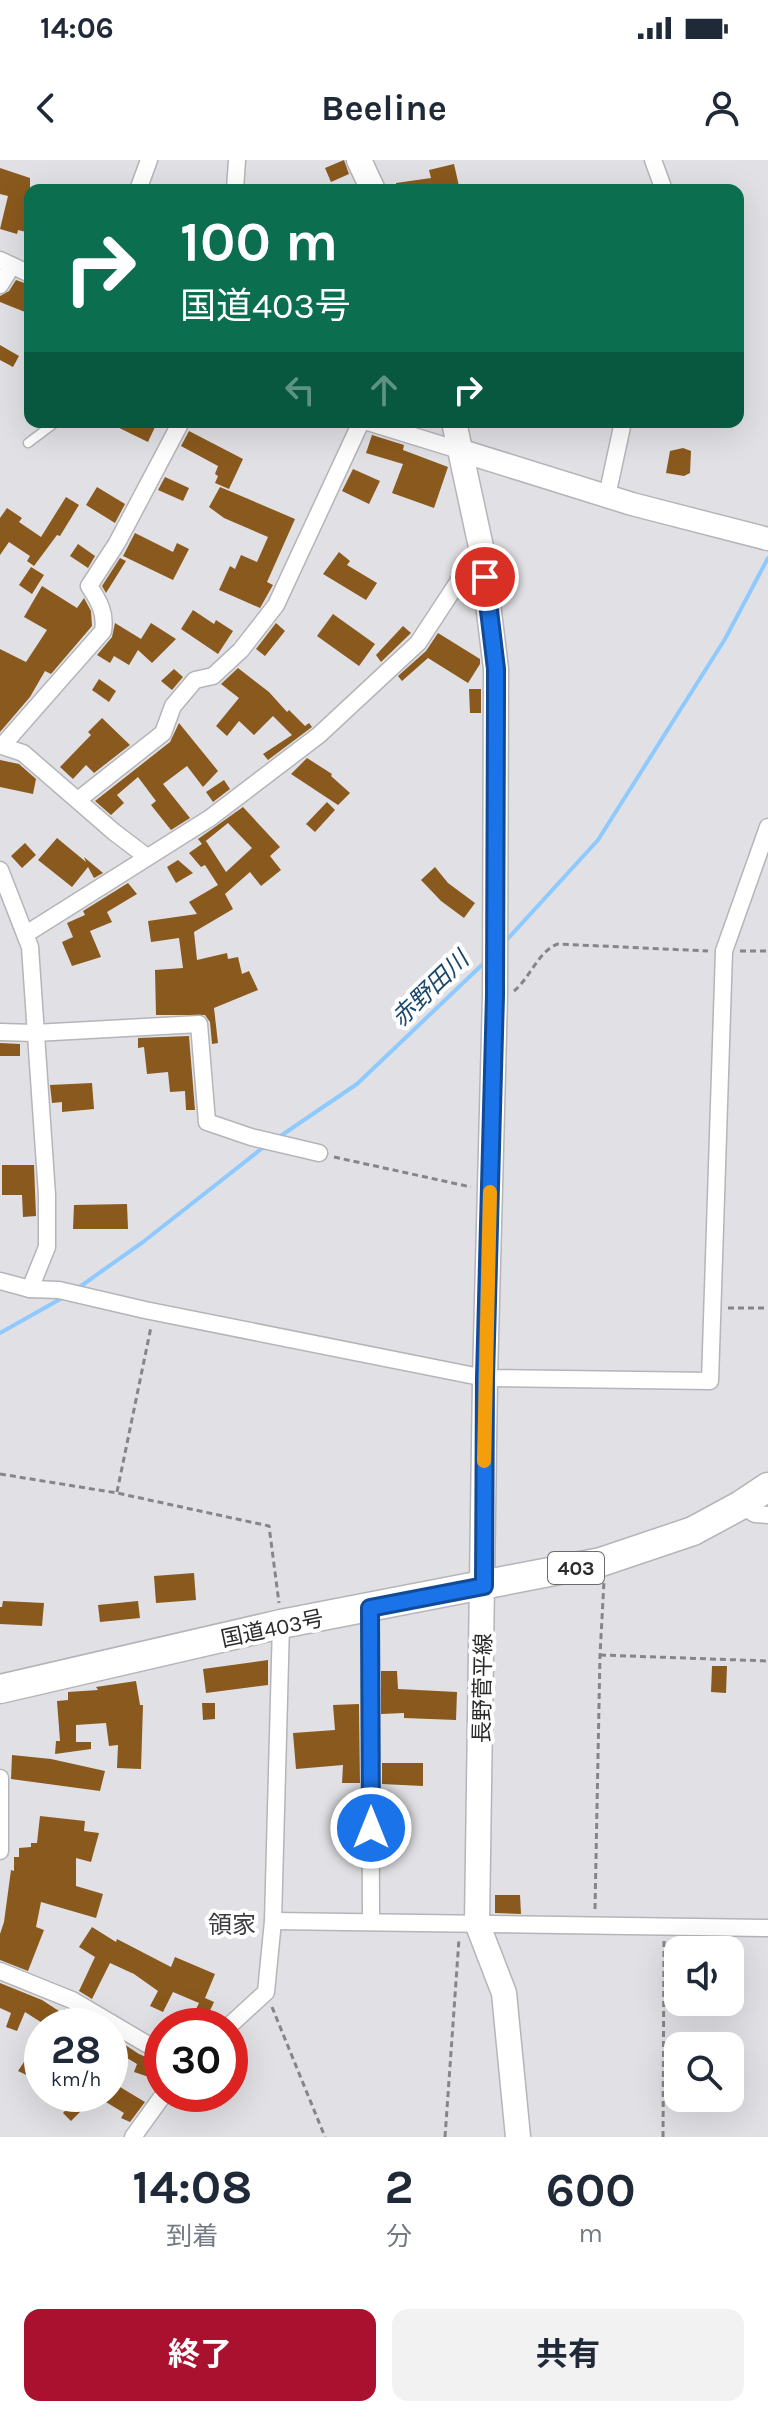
<!DOCTYPE html>
<html lang="ja">
<head>
<meta charset="utf-8">
<style>
	body { margin:0; font-family:Karla,"Noto Sans JP",sans-serif; background:#f2f2f3; color:#1f2937; height:100vh; display:flex; flex-direction:column; font-size:30px; white-space:nowrap }
	* { box-sizing:border-box; margin:0 }
	p { font-size:26px; color:#747a83 }
	.icon { flex:none; width:44px; height:44px; fill:none; stroke:currentColor; stroke-width:2; stroke-linecap:round; stroke-linejoin:round }
	.map { position:relative; height:1977px; overflow:hidden }
	.details { display:flex; flex-direction:column; background:#fff; flex:1 }
	.details>* { flex:none }
	.guide { position:absolute; left:24px; top:24px; width:720px; height:244px; border-radius:16px; box-shadow:0 8px 32px #0002; background:#0b6e4f; color:#fff; overflow:hidden }
	.controls { position:absolute; left:664px; top:1776px; display:grid; gap:16px }
	.controls a { display:grid; place-items:center; width:80px; height:80px; border-radius:16px; background:#fff; box-shadow:0 8px 32px #0002; font-size:40px }
	.speed { position:absolute; left:24px; top:1848px; display:flex; gap:16px; font-size:40px; font-weight:700; text-align:center }
	.speed>* { display:grid; place-content:center; width:104px; height:104px; border-radius:50%; background:#fff; box-shadow:0 8px 32px #0002; line-height:1 }
	.speed small { font-size:20px; font-weight:400 }
	.speed .limit { border:12px solid #d22; background:#fff; color:#111 }
	.pin { position:absolute; display:grid; place-items:center; width:68px; height:68px; color:#fff; margin:-34px; border:4px solid #fff; border-radius:50%; box-shadow:0 2px 8px #0007 }
	.me { position:absolute; width:88px; margin:-44px; rotate:0deg; stroke-linejoin:round; filter:drop-shadow(0 0 6px #0008) }
	.turn { display:flex; align-items:center; gap:28px; height:168px; padding:0 24px; font-size:36px }
	.turn .icon { width:104px; height:104px; stroke-width:2.5 }
	.turn b { display:block; font-size:56px; line-height:68px }
	.lanes { display:flex; align-items:center; height:76px; padding:0 24px; background:#0003; justify-content:center; gap:40px; direction:ltr }
	.lanes .off { opacity:.35 }
	.eta { display:flex; justify-content:space-evenly; align-items:center; height:136px; text-align:center }
	.eta b { font-size:48px; font-weight:700; line-height:56px }
	.action { display:flex; gap:16px; margin-top:auto; padding:16px 24px }
	.action a { flex:1; height:92px; border-radius:16px; background:#a9112e; color:#fff; font-size:32px; font-weight:700; line-height:92px; text-align:center }
	.action a+a { background:#f2f2f3; color:#1f2937 }
	.status { display:flex; justify-content:space-between; align-items:center; height:56px; padding:0 40px; background:#fff; direction:ltr }
	.status svg { height:22px; fill:currentColor }
	header { display:flex; justify-content:space-between; align-items:center; height:104px; padding:0 24px; background:#fff; font-size:36px; font-weight:700 }
	.map>svg:first-child { display:block }
</style>
</head>
<body>
<div class="status"><b>14:06</b><svg viewBox="0 0 49 12"><path d="M0 12V9h3v3zM5 12V6h3v6zM10 12V3h3v9zM15 12V0h3v12zM26 1h20v11H26zM47 4h2v5h-2z"/></svg></div>
<header><svg class="icon" aria-label="back" viewBox="0 0 24 24"><path d="M15 5l-7 7 7 7"/></svg>Beeline<svg class="icon" aria-label="person" viewBox="0 0 24 24"><circle cx="12" cy="8" r="4"/><path d="M4 21q1-7 8-7t8 7"/></svg></header>
<div class="map">
<svg width="768" height="1977" viewBox="0 0 768 1977">
	<rect width="100%" height="100%" fill="#e1e1e5"/>
	<g fill="none" stroke-linecap="round" stroke-linejoin="round">
		<g stroke="#8ecaff" stroke-width="4">
			<polyline points="503,784 598,680 725,479 768,398"/>
			<polyline points="276,979 357,924 485,802"/>
			<polyline points="78,1128 143,1082 265,986"/>
			<polyline points="0,1173 64,1137"/>
		</g>
	</g>
	<g fill="#8a591d">
		<polygon points="344,0 349,14 331,22 325,8"/>
		<polygon points="454,4 459,26 442,30 396,30 396,23 431,18 429,10"/>
		<polygon points="0,8 30,18 30,73 18,70 17,74 0,69 8,36 0,34"/>
		<polygon points="16,120 30,125 30,154 0,142 0,136 9,131"/>
		<polygon points="0,185 19,196 13,207 0,200"/>
		<polygon points="107,262 145,262 155,267 148,282"/>
		<polygon points="189,271 243,299 229,329 215,323 218,316 215,314 218,306 181,286"/>
		<polygon points="372,275 404,285 403,290 448,307 434,348 392,333 403,304 366,293"/>
		<polygon points="683,288 691,291 690,313 684,316 666,313 670,291"/>
		<polygon points="353,309 380,321 369,344 342,331"/>
		<polygon points="165,317 189,328 183,341 158,330"/>
		<polygon points="97,327 125,344 115,363 86,345"/>
		<polygon points="220,327 295,359 267,422 273,425 260,448 219,430 230,406 235,409 241,395 257,402 268,377 224,358 209,347"/>
		<polygon points="66,337 79,345 60,376 57,375 34,406 27,401 30,396 9,382 0,395 0,358 7,348 22,358 19,362 41,377"/>
		<polygon points="135,373 173,392 177,383 189,389 173,420 123,396"/>
		<polygon points="78,384 95,396 88,408 70,396"/>
		<polygon points="339,392 350,401 347,405 377,423 366,440 323,414"/>
		<polygon points="120,398 126,401 106,433 102,426"/>
		<polygon points="31,407 44,415 32,434 19,425"/>
		<polygon points="42,426 77,448 84,438 91,451 92,466 51,514 45,511 30,537 0,572 0,489 26,502 47,470 24,457"/>
		<polygon points="193,450 214,464 216,460 233,471 218,494 181,469"/>
		<polygon points="333,454 375,484 359,506 317,476"/>
		<polygon points="115,463 141,479 151,463 176,479 152,503 138,490 129,505 114,496 110,503 97,495 112,477"/>
		<polygon points="276,463 285,471 265,496 256,489"/>
		<polygon points="403,466 411,473 381,502 376,495"/>
		<polygon points="438,473 480,499 480,504 468,523 428,498 402,521 398,516 426,491"/>
		<polygon points="238,508 269,532 287,552 289,550 305,566 309,563 312,567 268,600 263,594 292,575 273,556 254,575 239,561 227,576 216,566 239,538 221,524"/>
		<polygon points="174,509 183,517 172,530 161,521"/>
		<polygon points="99,519 116,531 109,542 92,530"/>
		<polygon points="469,529 481,529 481,553 470,553"/>
		<polygon points="102,558 130,585 94,613 86,605 73,619 60,607 91,575 88,572"/>
		<polygon points="179,563 218,611 203,627 187,606 163,624 190,658 171,670 151,645 156,641 138,617 117,635 124,643 111,655 95,641 170,582"/>
		<polygon points="307,598 332,614 331,616 350,633 338,645 291,614"/>
		<polygon points="0,600 19,604 36,619 33,634 0,627"/>
		<polygon points="224,620 230,629 213,642 206,632"/>
		<polygon points="327,642 335,650 315,672 306,664"/>
		<polygon points="243,647 280,687 270,696 281,710 261,726 250,712 225,734 233,749 194,772 197,800 227,793 228,799 238,797 242,814 249,811 258,830 214,848 218,883 212,884 210,862 205,855 156,855 155,810 183,808 179,778 151,782 148,761 197,754 189,742 218,725 205,705 201,707 189,693 206,681 226,712 252,688 228,663 202,684 198,679"/>
		<polygon points="57,678 86,702 84,697 103,713 94,718 88,707 72,727 38,700"/>
		<polygon points="25,683 36,695 22,708 11,696"/>
		<polygon points="178,700 193,713 176,723 167,707"/>
		<polygon points="435,707 448,723 475,743 464,758 441,741 421,720"/>
		<polygon points="128,723 137,734 107,752 112,762 90,771 101,797 72,806 62,782 73,777 67,763 85,755 83,751"/>
		<polygon points="189,876 195,950 186,950 185,931 170,932 168,912 147,914 144,887 138,888 138,878"/>
		<polygon points="0,883 20,884 20,896 0,896"/>
		<polygon points="92,923 94,949 62,952 62,942 52,943 50,925"/>
		<polygon points="2,1005 34,1005 36,1056 23,1057 22,1035 2,1035"/>
		<polygon points="127,1044 128,1069 73,1069 74,1045"/>
		<polygon points="194,1413 196,1440 156,1443 154,1416"/>
		<polygon points="3,1441 44,1443 42,1466 0,1464 0,1447 2,1447"/>
		<polygon points="138,1441 140,1458 100,1462 98,1445"/>
		<polygon points="268,1500 268,1525 206,1533 203,1509"/>
		<polygon points="712,1506 727,1506 726,1533 711,1532"/>
		<polygon points="381,1511 397,1511 398,1529 457,1532 456,1560 404,1558 404,1553 381,1554"/>
		<polygon points="136,1521 140,1545 143,1545 141,1609 117,1608 118,1585 109,1586 106,1563 76,1565 76,1582 91,1582 91,1589 55,1594 56,1581 60,1581 57,1541 68,1540 68,1532 98,1530 96,1527"/>
		<polygon points="202,1543 215,1543 215,1559 203,1560"/>
		<polygon points="359,1544 360,1623 342,1623 343,1605 296,1609 293,1573 335,1570 333,1545"/>
		<polygon points="12,1595 51,1599 105,1611 100,1631 11,1619"/>
		<polygon points="382,1603 423,1603 423,1626 382,1624"/>
		<polygon points="40,1656 85,1661 84,1671 99,1673 91,1702 76,1698 76,1726 103,1734 96,1758 41,1742 36,1767 44,1770 28,1811 0,1800 0,1774 4,1762 11,1710 14,1711 14,1697 19,1697 19,1688 31,1687 31,1683 37,1683"/>
		<polygon points="495,1735 520,1735 521,1754 495,1753"/>
		<polygon points="92,1767 116,1782 117,1779 171,1807 175,1797 215,1814 205,1838 214,1842 207,1857 195,1851 199,1843 173,1832 163,1852 150,1846 158,1831 134,1814 110,1803 92,1839 79,1831 95,1797 79,1787"/>
		<polygon points="0,1823 42,1840 62,1853 64,1849 67,1850 94,1866 47,1866 25,1852 17,1871 6,1867 11,1853 0,1848"/>
		<polygon points="42,1875 42,1906 35,1919 18,1911"/>
		<polygon points="110,1875 139,1894 162,1904 158,1920 134,1912 137,1904 117,1892 110,1904"/>
		<polygon points="110,1921 145,1942 130,1962 121,1958 124,1953 96,1936 71,1961 63,1953 81,1934 110,1934"/>
	</g>
	<g fill="none" stroke-linecap="round" stroke-linejoin="round">
		<defs>
			<polyline id="lane" points="28,283 56,262"/>
			<g id="street">
				<polyline points="653,0 664,30"/>
				<polyline points="138,30 149,0"/>
				<polyline points="235,30 237,0"/>
				<polyline points="0,100 30,114"/>
				<polyline points="0,125 12,106"/>
				<polyline points="368,262 462,291"/>
				<polyline points="607,336 623,262"/>
				<polyline points="78,640 163,573 173,546 195,520 213,516 241,490 276,445 361,262"/>
				<path d="M147,697L114,672L23,593L2,586L103,471C106,453 99,441 89,426L117,383L181,262"/>
				<polyline points="0,710 30,787 47,1035 47,1087 30,1129"/>
				<polyline points="26,774 210,658 319,575 418,483 481,387"/>
				<polyline points="0,872 35,873 199,864 207,962 251,977 319,993"/>
				<polyline points="0,1121 30,1129 59,1130 145,1150 485,1218 710,1221 724,791 768,667"/>
				<polyline points="741,1345 755,1354 768,1355"/>
				<polyline points="370,1448 371,1762"/>
				<polyline points="0,1618 0,1691"/>
				<polyline points="273,1761 768,1768"/>
				<polyline points="0,1811 72,1840 162,1893"/>
				<polyline points="229,1866 266,1832 273,1761 281,1464"/>
				<polyline points="133,1977 164,1934"/>
			</g>
			<polyline id="secondary" points="462,291 632,344 768,379"/>
			<g id="primary">
				<polyline points="359,0 373,30"/>
				<polyline points="454,262 481,387 496,509 495,835 485,1218 477,1763 504,1833 518,1977"/>
			</g>
			<polyline id="highway" points="0,1529 281,1464 601,1402 693,1371 741,1345 768,1327"/>
		</defs>
		<use href="#lane" stroke="#b4b5b9" stroke-width="11"/>
		<use href="#street" stroke="#b4b5b9" stroke-width="19"/>
		<use href="#secondary" stroke="#b4b5b9" stroke-width="25"/>
		<use href="#primary" stroke="#b4b5b9" stroke-width="27"/>
		<use href="#highway" stroke="#b4b5b9" stroke-width="31"/>
		<g stroke="#868688" stroke-width="3" stroke-dasharray="6 4" stroke-linecap="butt">
			<polyline points="740,791 768,791"/>
			<path d="M514,831C530,818 539,790 558,784L708,791"/>
			<polyline points="334,997 471,1027"/>
			<polyline points="728,1148 768,1148"/>
			<polyline points="0,1314 117,1333 269,1366 279,1443"/>
			<polyline points="117,1332 151,1167"/>
			<polyline points="600,1495 768,1501"/>
			<polyline points="595,1749 600,1495 604,1421"/>
			<polyline points="272,1847 325,1977"/>
			<polyline points="445,1977 459,1779"/>
			<polyline points="663,1977 664,1781"/>
		</g>
		<use href="#lane" stroke="#fff" stroke-width="8"/>
		<use href="#street" stroke="#fff" stroke-width="16"/>
		<use href="#secondary" stroke="#fff" stroke-width="22"/>
		<use href="#primary" stroke="#fff" stroke-width="24"/>
		<use href="#highway" stroke="#fff" stroke-width="28"/>
	</g>
	<g fill="none" stroke-linecap="round" stroke-linejoin="round">
		<defs>
			<polyline id="route" points="371,1668 370,1448 484,1426 485,1218 495,835 496,539 496,509 485,417"/>
		</defs>
		<use href="#route" stroke="#114b97" stroke-width="20"/>
		<use href="#route" stroke="#1a73e8" stroke-width="14"/>
		<polyline stroke="#f59e0b" stroke-width="14" points="484,1301 490,1032"/>
	</g>
	<g text-anchor="middle" stroke-width="8" stroke-linejoin="round" paint-order="stroke">
		<rect fill="#fff" stroke="#6b6b6b" stroke-width="2" x="548" y="1392" width="56" height="32" rx="6"/>
		<g font-size="20" font-weight="bold" fill="#2b2b2c">
			<text x="576" y="1415">403</text>
		</g>
		<g font-size="22" fill="#2b2b2c" stroke="#fff">
			<text transform="translate(272 1468) rotate(-12)" y="8">国道403号</text>
			<text transform="translate(482 1528) rotate(-89)" y="8">長野菅平線</text>
		</g>
		<g font-size="24" font-style="italic" fill="#1b476a" stroke="#fff">
			<text transform="translate(430 829) rotate(-44)" y="8">赤野田川</text>
		</g>
		<g font-size="24" fill="#3d3d41" stroke="#fff">
			<text x="232" y="1773">領家</text>
		</g>
	</g>
</svg>
<div class="controls">
<a><svg class="icon" aria-label="sound" viewBox="0 0 24 24"><path d="M4 9h4l5-4v14l-5-4H4zM17 9q2 3 0 6"/></svg></a>
<a><svg class="icon" aria-label="search" viewBox="0 0 24 24"><circle cx="10" cy="10" r="6"/><path d="M15 15l6 6"/></svg></a>
</div>
<div class="speed"><div>28<small>km/h</small></div><div class="limit">30</div></div>
<div class="pin" style="left:485px;top:417px;background:#d93025"><svg class="icon" aria-label="arrive" viewBox="0 0 24 24"><path d="M6 21V4h12l-3 4 3 4H6"/></svg></div>
<svg class="me" style="left:371px;top:1668px" viewBox="-20 -20 40 40"><circle r="17" fill="#1a73e8" stroke="#fff" stroke-width="3"/><path d="M0-11L8 9 0 5-8 9z" fill="#fff"/></svg>
<div class="guide">
<div class="turn"><svg class="icon" aria-label="right" viewBox="0 0 24 24"><path d="M7 20v-9h11M14 6l5 5-5 5"/></svg><div><b>100 m</b>国道403号</div></div>
<div class="lanes"><svg class="icon off" aria-label="left" viewBox="0 0 24 24"><path d="M17 20v-9H6M10 6l-5 5 5 5"/></svg><svg class="icon off" aria-label="ahead" viewBox="0 0 24 24"><path d="M12 20V5M6 11l6-6 6 6"/></svg><svg class="icon" aria-label="right" viewBox="0 0 24 24"><path d="M7 20v-9h11M14 6l5 5-5 5"/></svg></div>
</div>
</div>
<section class="details">
<div class="eta">
<div><b>14:08</b><p>到着</p></div>
<div><b>2</b><p>分</p></div>
<div><b>600</b><p>m</p></div>
</div>
<div class="action"><a>終了</a><a>共有</a></div>
</section>
</body>
</html>
